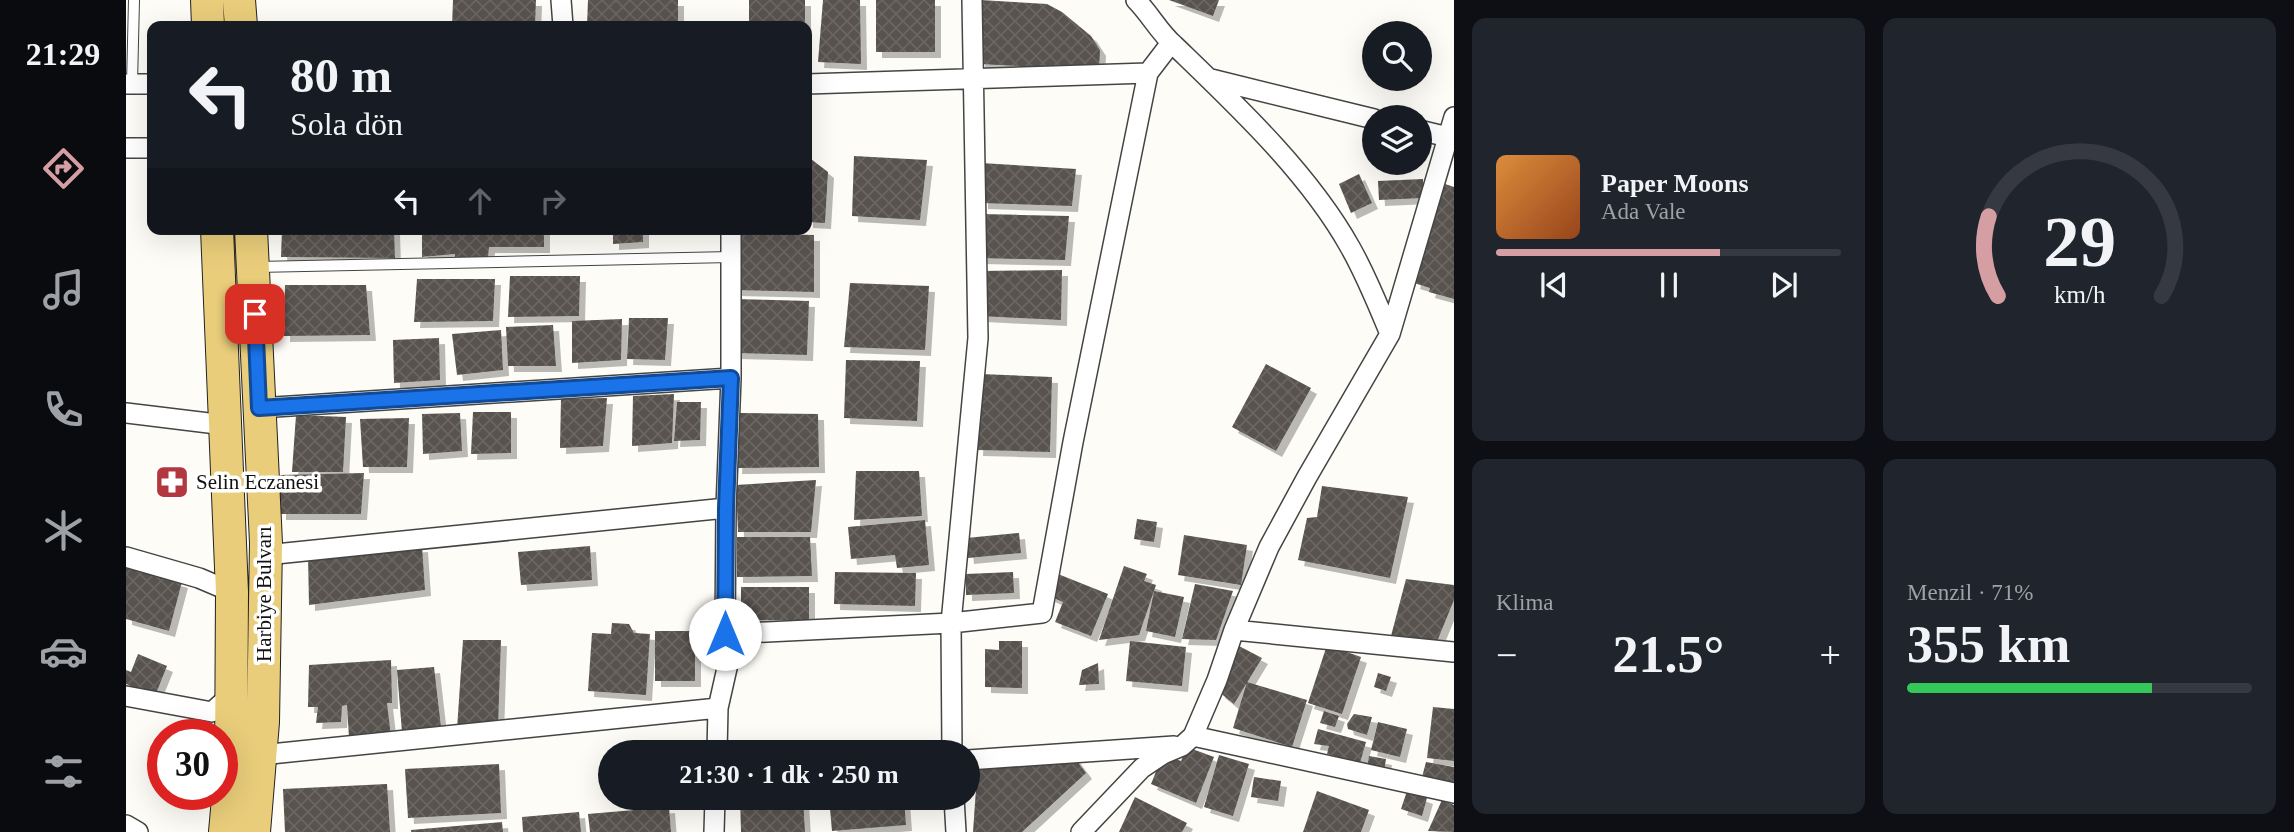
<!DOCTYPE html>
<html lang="tr">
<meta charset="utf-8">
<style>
:root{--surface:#171b24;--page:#20242c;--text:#f1f3f6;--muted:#9ea1a6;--line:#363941;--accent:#d59ea3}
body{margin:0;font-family:"Times New Roman",serif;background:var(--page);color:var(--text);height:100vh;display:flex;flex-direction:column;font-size:26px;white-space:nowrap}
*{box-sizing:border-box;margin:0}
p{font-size:23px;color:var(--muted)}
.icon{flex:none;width:38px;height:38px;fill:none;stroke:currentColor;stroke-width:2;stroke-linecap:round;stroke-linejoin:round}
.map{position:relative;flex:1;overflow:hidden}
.details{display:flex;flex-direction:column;gap:18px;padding:18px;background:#0d0f14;width:840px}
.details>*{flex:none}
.hud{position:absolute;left:21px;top:21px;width:665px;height:214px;border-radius:14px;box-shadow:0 7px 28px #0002;background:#171b24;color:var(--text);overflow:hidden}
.tools{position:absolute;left:1236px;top:21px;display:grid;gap:14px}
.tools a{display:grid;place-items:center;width:70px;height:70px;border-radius:50%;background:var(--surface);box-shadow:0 7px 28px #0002;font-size:35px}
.speed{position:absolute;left:21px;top:719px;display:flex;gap:14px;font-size:35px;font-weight:700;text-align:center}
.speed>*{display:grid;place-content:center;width:91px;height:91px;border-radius:50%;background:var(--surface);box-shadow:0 7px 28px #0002;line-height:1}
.speed .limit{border:10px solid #d22;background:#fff;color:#111}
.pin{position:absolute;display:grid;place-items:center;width:60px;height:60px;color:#fff;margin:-30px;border-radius:14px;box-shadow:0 4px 10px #0006}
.me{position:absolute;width:77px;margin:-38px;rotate:0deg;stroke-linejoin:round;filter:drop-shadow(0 0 5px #0008)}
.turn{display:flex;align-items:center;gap:24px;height:147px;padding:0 28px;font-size:32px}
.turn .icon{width:91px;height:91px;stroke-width:2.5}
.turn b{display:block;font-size:49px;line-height:60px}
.lanes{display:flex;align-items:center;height:66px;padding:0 28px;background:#0003;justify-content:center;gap:35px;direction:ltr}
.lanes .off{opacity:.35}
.big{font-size:52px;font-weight:800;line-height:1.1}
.details .card{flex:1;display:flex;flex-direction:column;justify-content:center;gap:10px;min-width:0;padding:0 24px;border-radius:14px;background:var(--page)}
.details .dial{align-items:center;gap:0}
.dial svg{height:182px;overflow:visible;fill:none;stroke:var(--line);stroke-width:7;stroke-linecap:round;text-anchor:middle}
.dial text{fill:var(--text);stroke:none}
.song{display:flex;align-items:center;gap:21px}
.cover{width:84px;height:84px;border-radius:10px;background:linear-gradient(135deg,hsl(30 70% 55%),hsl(20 70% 35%))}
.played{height:7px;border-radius:4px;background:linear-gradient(90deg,var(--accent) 65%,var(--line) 65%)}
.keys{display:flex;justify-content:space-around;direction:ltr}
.heat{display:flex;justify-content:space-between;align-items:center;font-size:38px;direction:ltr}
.charge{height:10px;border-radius:5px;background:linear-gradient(90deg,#34c759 71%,var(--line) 0)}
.details .tiles{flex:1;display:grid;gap:18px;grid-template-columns:repeat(2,1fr)}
.trip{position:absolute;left:472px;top:740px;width:382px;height:70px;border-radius:35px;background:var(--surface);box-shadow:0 7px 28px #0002;font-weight:800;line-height:70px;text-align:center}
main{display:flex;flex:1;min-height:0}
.dock{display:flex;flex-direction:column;width:126px;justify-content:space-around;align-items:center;background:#090b0e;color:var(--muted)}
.dock .icon{width:49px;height:49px}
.dock .selected{color:var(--accent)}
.dock b{font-size:32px;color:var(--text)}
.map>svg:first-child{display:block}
.building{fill:url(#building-cross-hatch);filter:url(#shadow)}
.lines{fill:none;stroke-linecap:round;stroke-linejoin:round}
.service-casing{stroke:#444;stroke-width:12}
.minor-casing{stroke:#444;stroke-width:22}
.primary-casing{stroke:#222;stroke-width:34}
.service{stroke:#fff;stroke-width:10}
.minor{stroke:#fff;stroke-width:19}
.primary{stroke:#e9cd7a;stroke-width:32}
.route-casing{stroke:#114b97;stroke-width:18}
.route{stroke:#1a73e8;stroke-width:12}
.labels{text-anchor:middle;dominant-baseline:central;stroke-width:7;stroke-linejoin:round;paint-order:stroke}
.poi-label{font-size:21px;fill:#111;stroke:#fff;text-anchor:start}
.street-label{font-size:21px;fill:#111;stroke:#fff}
</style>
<main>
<nav class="dock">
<b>21:29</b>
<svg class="icon selected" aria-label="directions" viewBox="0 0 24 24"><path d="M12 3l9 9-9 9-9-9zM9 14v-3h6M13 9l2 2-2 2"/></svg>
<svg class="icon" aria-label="music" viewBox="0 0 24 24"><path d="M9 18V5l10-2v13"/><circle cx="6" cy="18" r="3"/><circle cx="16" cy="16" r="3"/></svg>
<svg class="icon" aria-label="phone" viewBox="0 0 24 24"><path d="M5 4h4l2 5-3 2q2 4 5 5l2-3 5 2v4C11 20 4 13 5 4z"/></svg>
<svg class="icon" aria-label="climate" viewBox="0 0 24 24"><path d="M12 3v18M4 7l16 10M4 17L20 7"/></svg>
<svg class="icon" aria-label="car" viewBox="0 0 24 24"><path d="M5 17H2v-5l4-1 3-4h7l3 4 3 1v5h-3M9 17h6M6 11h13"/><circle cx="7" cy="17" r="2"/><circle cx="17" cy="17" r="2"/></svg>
<svg class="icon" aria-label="filters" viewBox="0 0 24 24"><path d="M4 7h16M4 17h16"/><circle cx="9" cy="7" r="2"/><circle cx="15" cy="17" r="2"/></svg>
</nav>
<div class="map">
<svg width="1328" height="832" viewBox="0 0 1328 832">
<defs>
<pattern id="building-cross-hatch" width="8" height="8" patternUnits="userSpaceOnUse" patternTransform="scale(1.75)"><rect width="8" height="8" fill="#58524e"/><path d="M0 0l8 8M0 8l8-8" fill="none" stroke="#6b6663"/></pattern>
<filter id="shadow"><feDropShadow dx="6" dy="6" stdDeviation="0" flood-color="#0004"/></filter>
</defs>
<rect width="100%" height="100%" fill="#fefcf6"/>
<path class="building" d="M327,0H410L409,26H326Z
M462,0H552V26H461Z
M623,0H679V26H623Z
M697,0H734L735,64L692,62Z
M750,0H809V52H750Z
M854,0L921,4L936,12L965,36L974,50L973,70L853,64Z
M1043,0H1093L1087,16Z
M681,156L702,172L699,223L681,222Z
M728,156L801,160L794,220L726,216Z
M855,163L950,169L946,206L856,203Z
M1233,174L1246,203L1225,213L1213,184Z
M1297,179V198L1253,200L1252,181Z
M1316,183L1328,187V299L1303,292L1304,288L1288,283Z
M853,214L943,216L939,260L853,258Z
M156,229H268L269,258L155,257Z
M296,229H418V247H363L362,258H329V254L296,257Z
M487,229H517V242L487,244Z
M607,233L688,235V292L607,290Z
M936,270L935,320L854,316V271Z
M384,276H454L453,316L382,317Z
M291,279H369L367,321L288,322Z
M724,283L803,286L799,350L718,347Z
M159,285H240L244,335L158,336Z
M608,299L683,301L681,355L608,353Z
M503,318H542L539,360L501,359Z
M496,319L495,360L446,363V321Z
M427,325L430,366H382L380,327Z
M375,330L377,370L331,375L326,334Z
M313,338L314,380L268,383L267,340Z
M720,360L794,361L791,421L718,418Z
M1140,364L1185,388L1150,451L1106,427Z
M854,374L926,377L924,452L851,450Z
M548,394L546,443L506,446L507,396Z
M481,398L477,446L434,448L435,399Z
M551,402H575L574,440L548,441Z
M347,412H385V453L345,454Z
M334,413L336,451L297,454L296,414Z
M614,413L692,414L693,467L610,468Z
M170,415L220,417L217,472H166Z
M283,418L281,467H237L234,419Z
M730,471H793L796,516L728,520Z
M238,473L235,514H154V475Z
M690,480L685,532H612L610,485Z
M1196,486L1282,497L1264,578L1172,560L1181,518L1191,517Z
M1011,519L1031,522L1028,542L1008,539Z
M799,520L803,565L771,568L769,555L725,559L722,527Z
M893,533L895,553L842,558L840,538Z
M1058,535L1121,545L1115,585L1052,575Z
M611,537H684L686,576L611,577Z
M296,546L299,590L183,605L182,555Z
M464,546L466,580L395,585L392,552Z
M998,566L1021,574L1018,581L1030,585L1013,635L973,640Z
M0,567L56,582L43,631L0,619Z
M709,572L790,573L789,606L708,604Z
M887,572L888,593L840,595V574Z
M932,574L982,594L965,636L929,622L937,602L923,596Z
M1280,579L1328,585V600L1310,644L1265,636Z
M1069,584L1107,591L1090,640L1056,639Z
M615,587H683V620H615Z
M1028,591L1058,597L1049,637L1020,631Z
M486,623L503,624L508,633L524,634L520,695L462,691L466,633L485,634Z
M529,631H569V681H529Z
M337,640H375L372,727L331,729Z
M873,641H896V688L859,687V649L873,650Z
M1004,641L1060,647L1056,686L1000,681Z
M1201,645L1235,657L1216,714L1182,703Z
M1113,646L1136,658L1108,704L1093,692Z
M12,654L41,666L29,696L0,684V670L5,672Z
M265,660L266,703H261L265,736L223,738L221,705L216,706L215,722L190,723L192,707H182L183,665Z
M972,663L973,684L953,685L956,670Z
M308,667L315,727L276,732L271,670Z
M1252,673L1265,677L1260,691L1248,687Z
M1121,682L1181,700L1166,747L1107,728Z
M1307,707L1328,709V761L1301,758Z
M1198,711L1213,716L1209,727L1194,723Z
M1228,714L1246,717L1241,735L1222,729L1221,724Z
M1252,722L1281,729L1274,757L1245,750Z
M1192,729L1240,742L1234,763L1201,754L1203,746L1188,744Z
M1061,747L1088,757L1070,803L1025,784L1037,754L1055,761Z
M945,753L960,773L896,832H847L852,760Z
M1093,755L1123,764L1107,816L1078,807Z
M1243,756L1260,759L1258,771L1241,768Z
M1300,762L1328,767V786L1295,781Z
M373,764L375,813L282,818L279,769Z
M1128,777L1155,781L1152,801L1125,797Z
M261,784L264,832H159L157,789Z
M1191,791L1243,810L1235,832H1177Z
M1281,791L1301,798L1296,816L1275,809Z
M1009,797L1061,823L1056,832H993Z
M614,798H677L679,832H615Z
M703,798H778L780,825L706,831Z
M1316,800L1328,805V832L1302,831Z
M543,807L545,832H464L462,814Z
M453,812L455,832H397L396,817Z
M376,822L377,832H285V830Z"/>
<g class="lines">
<g class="service-casing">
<path id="service" d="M6,84L8,0
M130,267L605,257"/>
</g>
<g class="minor-casing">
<path id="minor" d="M435,0L437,26
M1010,0C1024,14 1033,32 1048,45C1109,104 1182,172 1224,247C1240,275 1252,305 1264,334
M1085,79L1248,119
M0,84H26
M681,84L1022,73
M1293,130L1322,137
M0,148H26
M133,408L605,378
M0,413L99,425
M140,555L600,508
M0,557L73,578L106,592
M1108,630L1328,652
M599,634L825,623L916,613L947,442L1022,73L1045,43
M0,696L86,712L105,695
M1067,736L1328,793
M591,752L592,708L606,646L599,634L600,508L605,378V229
M826,752L825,623L852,338L846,0
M135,755L592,708
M842,760L1048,746
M828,798L830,832
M0,825L12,832
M588,832L589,798
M955,832L1016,768L1037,754L1056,746L1067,736L1091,680L1108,630L1143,547L1181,477L1264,334L1328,117"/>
</g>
<g class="primary-casing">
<path id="primary" d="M81,0L82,26
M113,0L115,26
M91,229L106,592L105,765L99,832
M125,229L140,543L137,722L128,832"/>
</g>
<use href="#service" class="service"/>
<use href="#minor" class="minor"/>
<use href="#primary" class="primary"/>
</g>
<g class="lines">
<g class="route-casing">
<path id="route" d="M129,314L133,408L605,378L600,508L599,634"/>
</g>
<use href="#route" class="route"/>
</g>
<defs>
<g id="pharmacy-square" transform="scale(1.75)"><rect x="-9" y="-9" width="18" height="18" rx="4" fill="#b2373e" stroke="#fff"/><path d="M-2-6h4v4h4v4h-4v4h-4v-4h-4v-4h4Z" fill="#fff"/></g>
</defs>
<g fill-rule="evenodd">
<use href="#pharmacy-square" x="46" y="482"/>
</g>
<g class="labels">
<g class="poi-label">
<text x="70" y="482">Selin Eczanesi</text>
</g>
<g class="street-label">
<text transform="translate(138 594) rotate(-90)">Harbiye Bulvarı</text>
</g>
</g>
</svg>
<div class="tools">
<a><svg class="icon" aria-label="search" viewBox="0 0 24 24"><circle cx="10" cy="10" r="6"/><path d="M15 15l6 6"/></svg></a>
<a><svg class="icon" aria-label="layers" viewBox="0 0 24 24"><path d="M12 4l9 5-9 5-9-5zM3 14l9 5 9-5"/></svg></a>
</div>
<div class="speed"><div class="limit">30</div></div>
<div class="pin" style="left:129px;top:314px;background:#d93025"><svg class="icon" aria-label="arrive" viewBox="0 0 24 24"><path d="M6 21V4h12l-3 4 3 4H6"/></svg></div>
<svg class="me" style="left:599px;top:634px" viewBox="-20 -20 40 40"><circle r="19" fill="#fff"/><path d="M0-13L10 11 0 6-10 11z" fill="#1a73e8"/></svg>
<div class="trip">21:30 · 1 dk · 250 m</div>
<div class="hud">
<div class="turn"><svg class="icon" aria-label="left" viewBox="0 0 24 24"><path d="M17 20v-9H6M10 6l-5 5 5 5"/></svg><div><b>80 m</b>Sola dön</div></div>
<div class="lanes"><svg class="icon" aria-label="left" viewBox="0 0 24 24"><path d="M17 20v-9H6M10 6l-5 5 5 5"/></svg><svg class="icon off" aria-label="ahead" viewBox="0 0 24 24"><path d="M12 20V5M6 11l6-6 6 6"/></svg><svg class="icon off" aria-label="right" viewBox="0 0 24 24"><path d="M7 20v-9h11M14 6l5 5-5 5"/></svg></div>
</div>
</div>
<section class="details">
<div class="tiles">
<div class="card">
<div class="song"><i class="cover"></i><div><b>Paper Moons</b><p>Ada Vale</p></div></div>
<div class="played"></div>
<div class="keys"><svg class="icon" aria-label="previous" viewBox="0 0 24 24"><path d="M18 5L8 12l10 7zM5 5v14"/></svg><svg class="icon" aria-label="pause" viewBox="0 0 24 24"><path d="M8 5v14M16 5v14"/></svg><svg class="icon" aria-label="next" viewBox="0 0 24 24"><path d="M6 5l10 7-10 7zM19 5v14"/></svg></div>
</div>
<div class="card dial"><svg viewBox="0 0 100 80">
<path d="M14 69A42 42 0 1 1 86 69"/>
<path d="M14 69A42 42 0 0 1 10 34" stroke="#d59ea3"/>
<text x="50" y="56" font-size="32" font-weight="700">29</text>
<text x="50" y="72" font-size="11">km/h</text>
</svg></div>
<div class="card"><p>Klima</p>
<div class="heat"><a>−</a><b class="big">21.5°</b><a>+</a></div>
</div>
<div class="card"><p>Menzil · 71%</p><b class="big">355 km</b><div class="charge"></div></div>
</div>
</section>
</main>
